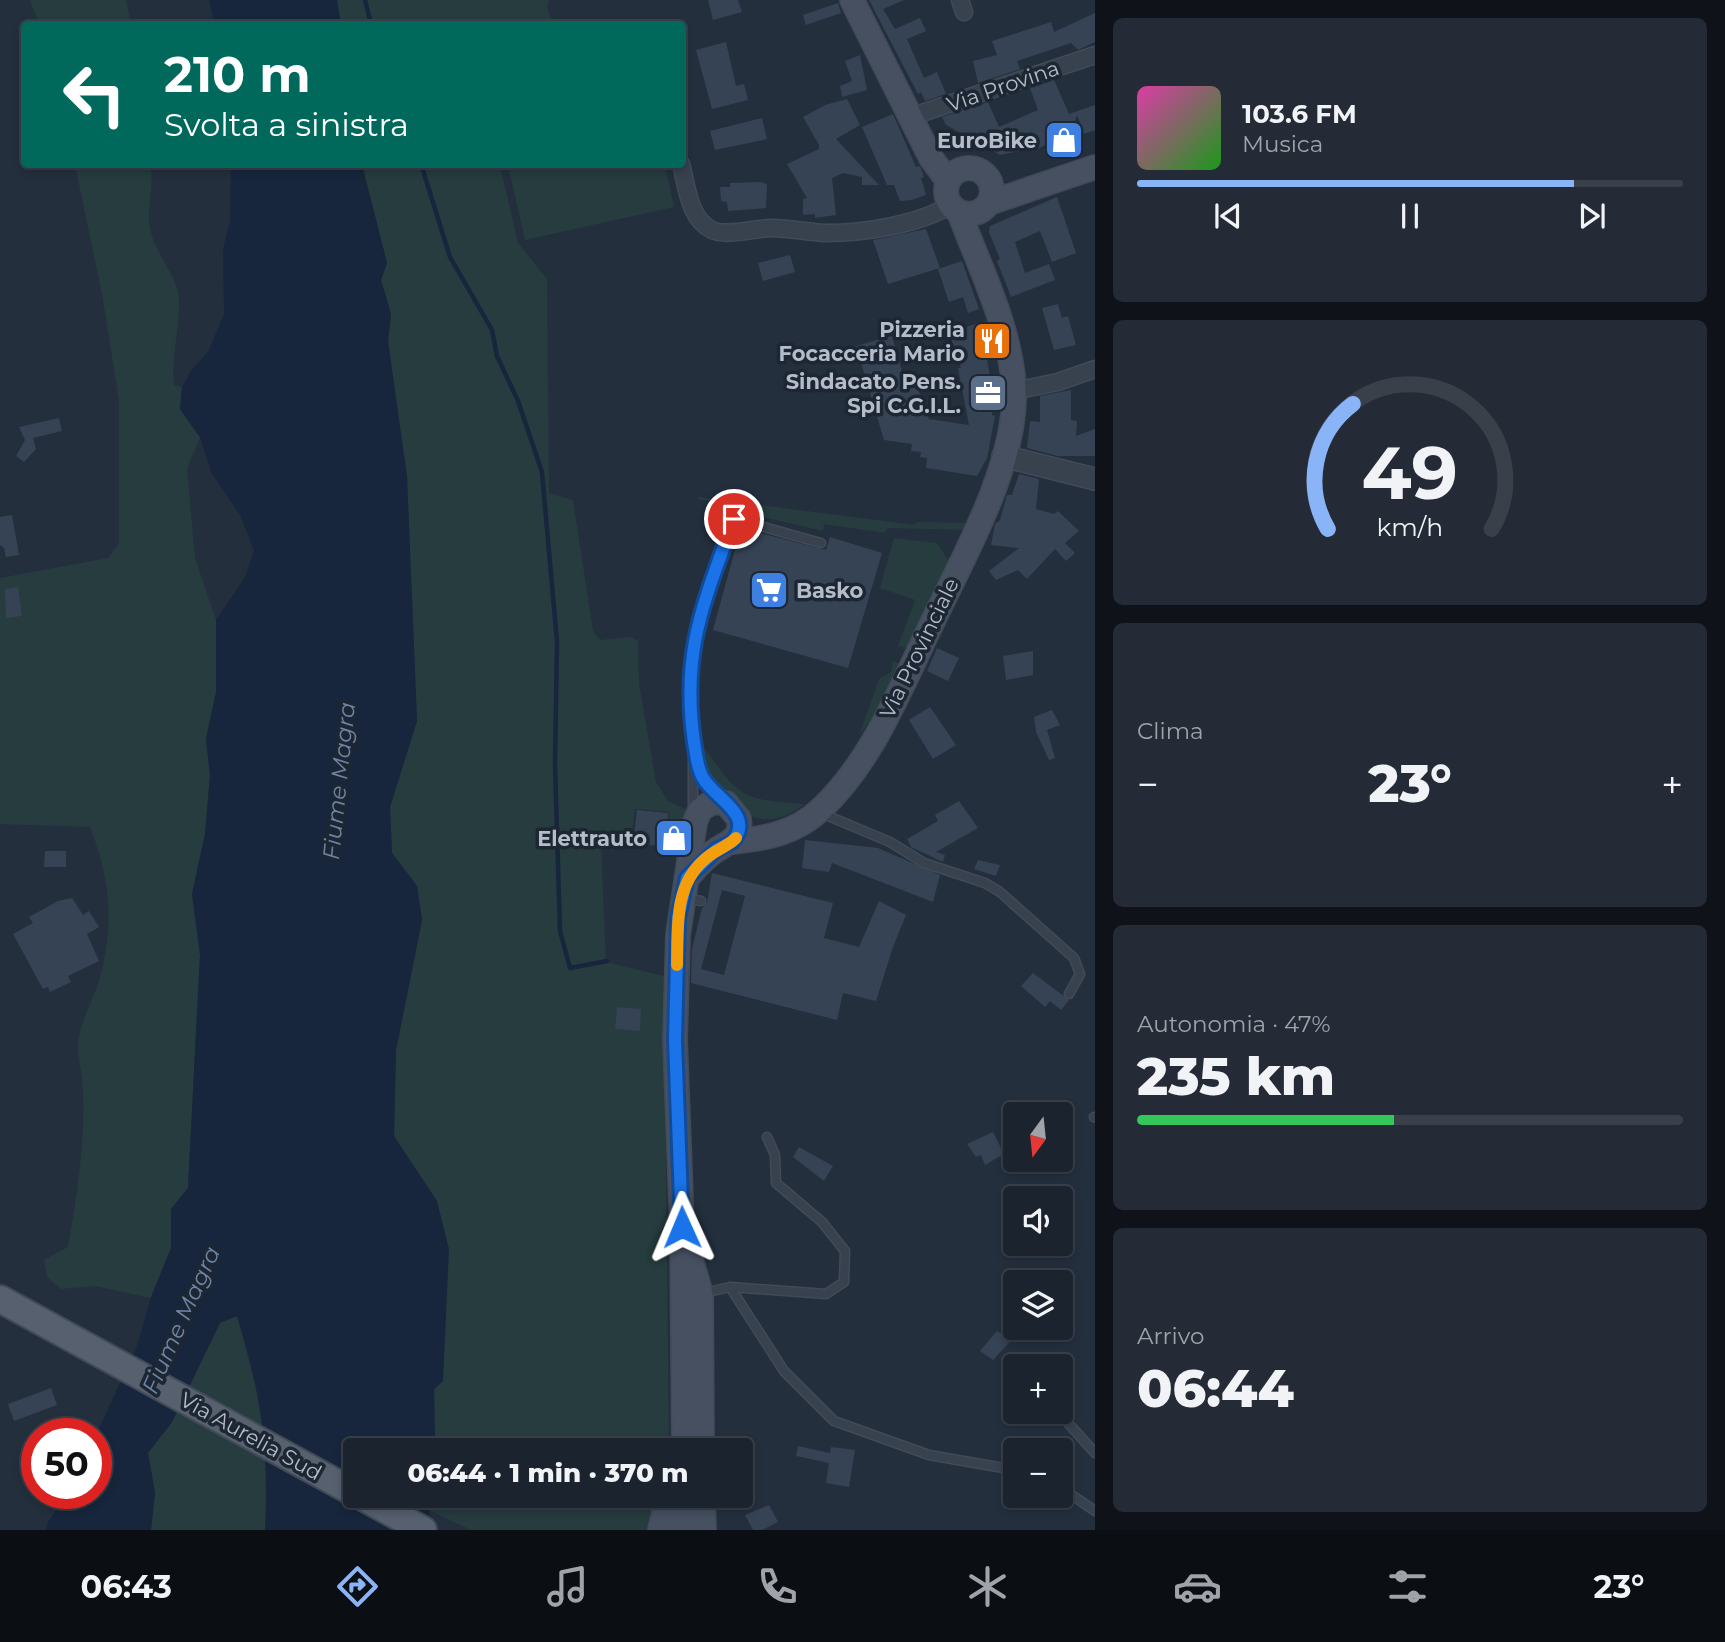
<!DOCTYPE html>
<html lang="it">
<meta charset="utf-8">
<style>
:root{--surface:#1b232e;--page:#242b36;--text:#f1f3f6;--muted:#a0a4aa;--line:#39404a;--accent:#8ab4f8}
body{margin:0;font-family:Montserrat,sans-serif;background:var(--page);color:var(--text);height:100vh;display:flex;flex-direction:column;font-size:26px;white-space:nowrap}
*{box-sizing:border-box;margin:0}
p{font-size:23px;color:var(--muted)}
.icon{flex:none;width:38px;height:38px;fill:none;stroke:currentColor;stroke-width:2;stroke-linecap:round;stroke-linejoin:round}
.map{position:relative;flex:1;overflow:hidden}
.side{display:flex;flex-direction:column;gap:18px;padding:18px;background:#0f1319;width:630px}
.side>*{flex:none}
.top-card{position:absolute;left:21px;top:21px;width:665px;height:147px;border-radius:7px;box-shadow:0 4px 10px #0003,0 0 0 2px var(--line);background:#00695c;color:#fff;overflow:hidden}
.needle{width:46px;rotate:195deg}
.fabs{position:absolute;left:1003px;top:1102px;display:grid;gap:14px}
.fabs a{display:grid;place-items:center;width:70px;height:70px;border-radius:7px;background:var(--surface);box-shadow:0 4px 10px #0003,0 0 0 2px var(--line);font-size:35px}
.speed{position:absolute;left:21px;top:1418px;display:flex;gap:14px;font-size:35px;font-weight:700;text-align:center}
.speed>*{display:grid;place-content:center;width:91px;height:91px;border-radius:50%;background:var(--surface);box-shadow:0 4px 10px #0003,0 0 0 2px var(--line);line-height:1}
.speed .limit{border:10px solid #d22;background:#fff;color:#111}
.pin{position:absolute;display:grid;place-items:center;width:60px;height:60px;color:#fff;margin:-30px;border:4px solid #fff;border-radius:50%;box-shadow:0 2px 7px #0007}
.me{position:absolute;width:77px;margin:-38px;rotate:359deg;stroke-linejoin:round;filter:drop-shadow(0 0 5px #0008)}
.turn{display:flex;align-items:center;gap:24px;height:147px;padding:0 28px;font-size:32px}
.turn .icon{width:91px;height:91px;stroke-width:2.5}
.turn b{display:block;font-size:49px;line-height:60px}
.big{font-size:52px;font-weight:800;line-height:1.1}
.side .card{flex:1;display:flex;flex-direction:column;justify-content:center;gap:10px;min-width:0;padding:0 24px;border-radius:10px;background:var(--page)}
.side .dial{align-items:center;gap:0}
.dial svg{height:182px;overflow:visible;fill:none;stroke:var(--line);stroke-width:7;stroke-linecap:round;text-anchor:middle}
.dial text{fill:var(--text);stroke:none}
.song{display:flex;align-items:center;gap:21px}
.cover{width:84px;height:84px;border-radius:10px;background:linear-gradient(135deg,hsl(320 70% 55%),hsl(120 70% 35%))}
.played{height:7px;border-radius:4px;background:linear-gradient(90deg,var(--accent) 80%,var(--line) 80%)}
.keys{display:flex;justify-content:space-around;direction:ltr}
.heat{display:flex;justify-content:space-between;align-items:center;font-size:38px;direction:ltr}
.charge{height:10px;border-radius:5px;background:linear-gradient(90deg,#34c759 47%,var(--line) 0)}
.trip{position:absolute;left:343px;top:1438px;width:410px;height:70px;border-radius:7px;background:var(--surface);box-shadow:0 4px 10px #0003,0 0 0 2px var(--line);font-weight:800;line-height:70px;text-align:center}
.dock{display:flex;height:112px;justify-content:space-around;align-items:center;background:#0b0e12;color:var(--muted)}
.dock .icon{width:49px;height:49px}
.dock .selected{color:var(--accent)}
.dock b{font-size:32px;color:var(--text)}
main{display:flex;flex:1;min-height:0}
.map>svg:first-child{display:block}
.green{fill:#263c3f}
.water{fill:#17263c}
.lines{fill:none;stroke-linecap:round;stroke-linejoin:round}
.stream{stroke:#17263c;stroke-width:4.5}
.building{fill:#364354;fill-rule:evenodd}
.service-casing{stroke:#414a57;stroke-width:11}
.minor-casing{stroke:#414a57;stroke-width:19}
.tertiary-casing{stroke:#414a57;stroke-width:24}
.secondary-casing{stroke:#414a57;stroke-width:26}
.primary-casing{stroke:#414a57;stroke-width:30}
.service{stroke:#38414e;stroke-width:8}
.minor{stroke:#38414e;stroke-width:16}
.tertiary{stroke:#38414e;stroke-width:21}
.secondary{stroke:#465061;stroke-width:23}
.primary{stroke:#56606e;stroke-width:26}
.route-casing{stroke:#114b97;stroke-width:18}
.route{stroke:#1a73e8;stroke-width:12}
.slow{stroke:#f59e0b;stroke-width:12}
.labels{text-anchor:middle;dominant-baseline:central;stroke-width:7;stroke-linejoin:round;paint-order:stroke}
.street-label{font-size:21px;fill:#b4bcc9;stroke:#1d2633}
.poi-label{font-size:21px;font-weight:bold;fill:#b4bcc9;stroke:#1d2633;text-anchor:end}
.water-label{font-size:23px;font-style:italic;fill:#6d86a8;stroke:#1d2633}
</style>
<main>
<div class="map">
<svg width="1095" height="1530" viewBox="0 0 1095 1530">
<rect width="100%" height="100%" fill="#242f3e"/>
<path class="green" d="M30,0H126L131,24H39Z
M337,0H549L547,7L553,24H341Z
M75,165H150C155,186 146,207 150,229C155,253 177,275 179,299C180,329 171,354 174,385L182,387L180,409L200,438L187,468L195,558L216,620V692L206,739L210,775L205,834L192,894L200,955L188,1188L171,1209V1248L151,1298L95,1286L61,1289L47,1277L44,1260L68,1247C77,1196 85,1144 83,1093C83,1077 78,1060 78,1045C79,1025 92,1002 98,984C115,928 111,881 90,827L0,824V578L108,558L119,543V400L102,294Z
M362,165H500L518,243L547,279L549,493L573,500L593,631L600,640L631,637L638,641L639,684L656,782L668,801L690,811V824L668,822L669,812L635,809L631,844H601L606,962L664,976L669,1451H428L435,1440L434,1388L394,1136L396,1050L422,920L417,886L392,853L390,807L417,720L407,477L388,341L391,314L381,280L387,263Z
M508,165H665L674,207L525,240Z
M698,497L915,525L916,522L974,523L971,530L887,528L885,533L824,524L823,531L745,513L746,507L697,499Z
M894,538L937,543L950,563L910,649L898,646L915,600L880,588Z
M893,661L902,665L888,694L859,736L879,679L891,672Z
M703,746C741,800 742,799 805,804C789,816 769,825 749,815C743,812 740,804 735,799C711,778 705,782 703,746Z
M237,1316L264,1419L267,1491L265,1530H151L155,1493L148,1453L172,1422L220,1322Z
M429,1496H667L659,1530H471L429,1510Z"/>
<path class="water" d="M209,0H337L341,24H214Z
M231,165H362L387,263L381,280L391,314L388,341L407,477L417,721L390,807L392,853L417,886L422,920L396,1050L394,1136L437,1201L449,1249L443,1381L434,1389L435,1440L428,1451H355V1496H429L430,1530H265C269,1454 261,1389 237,1316L220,1323L172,1422L148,1453L155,1493L151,1530H46L48,1522L67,1493H96V1435L137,1346L151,1297L171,1248V1209L188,1188L200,955L192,894L205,834L210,775L206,739L216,692V620L245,577L254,551L240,515L211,472L200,437L180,409L182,387L192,369L208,352L224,314L223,249L230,221Z"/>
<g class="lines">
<path class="stream" d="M365,0L371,24
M421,164L450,257L492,330L497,356L518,401L542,472L557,642L555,765L560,931L570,968L607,961"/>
</g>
<path class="building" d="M708,0H738L742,12L713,20Z
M869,0H904L883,9L895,29L920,18L926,31L907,39L924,78L937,72L946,94L925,101L921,92L918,94Z
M838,3L841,13L806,25L803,15Z
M1095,13V42L1078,50L1071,43L1017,61L1020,69L978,83L973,61L997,55L992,41L1051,22L1054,32Z
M726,42L736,86L744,84L748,100L712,109L696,50Z
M860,55L867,90L842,97L840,86L852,81L845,61Z
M1054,80L1069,114L1095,105V130L1084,134L1077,115L1068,139L1062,136L1032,152L1029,149L1000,155L946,125L942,117L988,102L999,127L1038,110L1030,88Z
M847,99L860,125L836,139L879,185H862V177L843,173L832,178L836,215L815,218V214L803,215V199L807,198L787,164L819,149V145L803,117L825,105Z
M893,114L916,167L920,166L924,177L921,178L926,195L912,200L900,201L894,185H887L862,127Z
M762,118L767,139L715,150L710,131Z
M761,182L767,184L766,208L728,211L727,202L721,201L720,187H730V183Z
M1057,197L1076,253L1052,262L1040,231L1015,242L1025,273L1049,264L1055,280L1011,297L997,261L1000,259L989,232L990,226Z
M926,229L940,268L888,284L873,240Z
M790,255L795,272L763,281L758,263Z
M962,261L979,309L968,313L963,297L949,302L938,269Z
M1058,304L1062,318L1068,316L1076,345L1054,350L1042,308Z
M986,321L993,345L985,348L992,388V415L995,416L987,458L977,476L926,468L927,458L920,457L921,452L911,451L912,444L884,440L856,346L892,336L907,389L917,386L929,419L969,425L958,368H961L951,339L966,335L965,328L969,326Z
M1071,390V420L1077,421L1076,436L1095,429V456H1058L1027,448L1030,421L1040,422V396Z
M59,418L62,431L33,438L36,449L24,462L16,456L25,440L19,427Z
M1019,474L1039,479L1036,509L1054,514L1058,511L1079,531L1065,543L1075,553L1066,561L1055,549L1027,579L1018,570L996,580L989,571L1019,548L991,545L995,524L1000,520L1007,495H1012Z
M12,515L19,555L6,557L4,548L0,545V517Z
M741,528L826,550L830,537L882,553L848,668L713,630Z
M18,587L22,616L6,618L5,589Z
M937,648L959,658L948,681L927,671Z
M1033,651V675L1006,680L1003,656Z
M930,707L956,745L933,759L909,720Z
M1052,710L1060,725L1047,730L1055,758L1049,760L1036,732L1034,717Z
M959,801L978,828L936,852L945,855L943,862L911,847L907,839L938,821L935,815Z
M637,810L668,813L667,826L680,829L677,848L633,843Z
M805,840L878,848L940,875L933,902L832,863L829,872L802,868Z
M45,851H66V867H44Z
M978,860L1000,865L996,876L974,869Z
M712,873L833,903L824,938L859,947L879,901L906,915L893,947L876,1001L843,993L837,1020L691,983L692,949L702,908L707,903ZM722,890L745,896L724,975L701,969Z
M72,898L83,915L89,911L99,927L87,934L99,961L68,976L71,982L50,992L48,987L43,989L13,934L33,923L29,917L58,901Z
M1033,973L1069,1000L1061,1010L1050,1001L1045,1007L1021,986Z
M617,1007L641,1009L640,1031L615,1029Z
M993,1132L1004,1154L985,1165L981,1155L976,1157L967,1144Z
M799,1147L833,1166L824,1181L793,1157Z
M1010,1324L1018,1333L993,1360L980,1351L997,1331L1000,1333Z
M51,1388L57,1405L14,1421L8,1404Z
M798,1446L830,1453L831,1447L855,1450L849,1487L826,1483L829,1463L796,1456Z
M769,1505L778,1522L762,1530H753L745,1515Z"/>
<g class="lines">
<g class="service-casing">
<path id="service" d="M693,752V812
M719,796L702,777L699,768L689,694L693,638L735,519L821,543
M821,813L890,842L924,863L985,883L1000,892L1074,958L1080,974L1069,994
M685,898L701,901
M1094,1117H1095
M730,1287L784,1371L834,1421L929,1455L1015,1470
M704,1293L730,1287L826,1294L844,1282L845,1251L822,1222L776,1183L775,1155L767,1137
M1021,1366L1022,1367
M1058,1412L1095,1453
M1060,1487L1095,1511"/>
</g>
<g class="minor-casing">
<path id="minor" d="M960,0L964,12
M910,117L1095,55
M681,164C687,187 689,219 712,230C727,237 755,228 771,228C789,228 807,232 825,233C864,233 917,225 951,205
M1014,391L1058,382L1095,369"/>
</g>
<g class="tertiary-casing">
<path id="tertiary" d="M1003,456L1095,479"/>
</g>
<g class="secondary-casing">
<path id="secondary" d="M852,0L931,158L948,181
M946 191a23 23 0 1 1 46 0a23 23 0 1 1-46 0Z
M989,203L1095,167
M732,842C766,838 794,834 820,810C874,760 902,684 934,619C965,554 1017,463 1014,389C1011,329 980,268 959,212
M689,1253L701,1294L702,1451
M684,1451L682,1227L675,1040L678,935L695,822L700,810L712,802L726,803L739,819C742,839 729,841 715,851C704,858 696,868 687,878
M684,1496V1530
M703,1496L704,1530
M660,1530L668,1496"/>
</g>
<g class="primary-casing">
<path id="primary" d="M0,1299L355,1493
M361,1496L423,1530"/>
</g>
<use href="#service" class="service"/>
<use href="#minor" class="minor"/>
<use href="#tertiary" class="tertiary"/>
<use href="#secondary" class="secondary"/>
<use href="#primary" class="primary"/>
</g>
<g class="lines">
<g class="route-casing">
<path id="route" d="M682,1227L675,1040L678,918L687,878L716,850L732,842C756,815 715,799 703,778C697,768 696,754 694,742C681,651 704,602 734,519"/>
</g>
<use href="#route" class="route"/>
<path class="slow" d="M677,965C678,928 674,886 704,860C713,851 727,847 736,838"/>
</g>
<defs>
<g id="shop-square" transform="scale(2.0125)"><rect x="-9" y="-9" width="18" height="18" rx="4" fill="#3f7fe0" stroke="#1d2633"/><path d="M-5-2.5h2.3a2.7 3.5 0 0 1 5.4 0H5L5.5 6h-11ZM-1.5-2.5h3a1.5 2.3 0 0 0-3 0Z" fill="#fff"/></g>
<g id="restaurant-square" transform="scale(2.0125)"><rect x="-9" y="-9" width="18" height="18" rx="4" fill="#e8710a" stroke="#1d2633"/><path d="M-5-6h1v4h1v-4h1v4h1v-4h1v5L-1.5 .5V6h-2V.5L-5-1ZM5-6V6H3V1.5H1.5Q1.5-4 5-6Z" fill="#fff"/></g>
<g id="office-square" transform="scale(2.0125)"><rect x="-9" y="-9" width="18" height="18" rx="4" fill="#5c6f8a" stroke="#1d2633"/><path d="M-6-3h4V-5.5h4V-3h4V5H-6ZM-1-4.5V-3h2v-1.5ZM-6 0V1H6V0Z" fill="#fff"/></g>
<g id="supermarket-square" transform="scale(2.0125)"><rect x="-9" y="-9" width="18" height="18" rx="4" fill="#3f7fe0" stroke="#1d2633"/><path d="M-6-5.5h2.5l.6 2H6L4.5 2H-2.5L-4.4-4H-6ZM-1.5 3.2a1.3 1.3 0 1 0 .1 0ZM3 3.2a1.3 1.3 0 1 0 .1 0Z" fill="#fff"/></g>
</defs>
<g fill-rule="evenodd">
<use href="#shop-square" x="1064" y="140"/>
<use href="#restaurant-square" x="992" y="341"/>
<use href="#office-square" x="988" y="393"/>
<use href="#supermarket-square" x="769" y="590"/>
<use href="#shop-square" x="674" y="838"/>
</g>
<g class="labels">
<g class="street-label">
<text transform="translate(1003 86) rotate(-19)">Via Provina</text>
<text transform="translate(919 648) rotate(-64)">Via Provinciale</text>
<text transform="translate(251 1436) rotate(29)">Via Aurelia Sud</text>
</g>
<g class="poi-label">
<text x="1037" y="140">EuroBike</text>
<text x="965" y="329">Pizzeria<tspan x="965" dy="24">Focacceria Mario</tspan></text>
<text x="961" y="381">Sindacato Pens.<tspan x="961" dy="24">Spi C.G.I.L.</tspan></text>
<text x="796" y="590" text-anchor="start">Basko</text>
<text x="647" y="838">Elettrauto</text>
</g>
<g class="water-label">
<text transform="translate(339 781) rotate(-84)">Fiume Magra</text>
<text transform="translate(181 1320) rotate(-66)">Fiume Magra</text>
</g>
</g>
</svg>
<div class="fabs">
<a><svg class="needle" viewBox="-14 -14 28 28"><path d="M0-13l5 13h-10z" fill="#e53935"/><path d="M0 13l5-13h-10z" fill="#a0a4aa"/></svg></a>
<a><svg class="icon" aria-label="sound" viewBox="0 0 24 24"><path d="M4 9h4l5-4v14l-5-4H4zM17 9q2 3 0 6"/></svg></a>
<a><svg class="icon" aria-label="layers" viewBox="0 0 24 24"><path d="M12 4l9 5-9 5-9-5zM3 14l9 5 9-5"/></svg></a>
<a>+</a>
<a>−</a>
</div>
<div class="speed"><div class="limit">50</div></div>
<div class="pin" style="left:734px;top:519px;background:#d93025"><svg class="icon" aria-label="arrive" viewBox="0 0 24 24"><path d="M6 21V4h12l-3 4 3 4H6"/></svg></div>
<svg class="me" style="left:682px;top:1227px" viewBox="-20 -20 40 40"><path d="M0-17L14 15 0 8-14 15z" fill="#1a73e8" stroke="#fff" stroke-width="4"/></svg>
<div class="trip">06:44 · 1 min · 370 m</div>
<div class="top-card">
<div class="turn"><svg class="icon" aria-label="left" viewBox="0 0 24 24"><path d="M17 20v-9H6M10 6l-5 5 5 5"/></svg><div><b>210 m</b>Svolta a sinistra</div></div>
</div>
</div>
<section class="side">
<div class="card">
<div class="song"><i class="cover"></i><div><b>103.6 FM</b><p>Musica</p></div></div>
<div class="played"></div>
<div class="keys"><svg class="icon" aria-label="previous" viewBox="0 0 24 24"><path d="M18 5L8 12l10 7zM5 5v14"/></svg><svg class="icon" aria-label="pause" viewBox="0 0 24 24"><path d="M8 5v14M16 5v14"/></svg><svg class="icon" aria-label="next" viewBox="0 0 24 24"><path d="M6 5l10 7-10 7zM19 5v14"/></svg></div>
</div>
<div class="card dial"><svg viewBox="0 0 100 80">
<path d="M14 69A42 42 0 1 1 86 69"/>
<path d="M14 69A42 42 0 0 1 25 14" stroke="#8ab4f8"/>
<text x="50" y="56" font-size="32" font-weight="700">49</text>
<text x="50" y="72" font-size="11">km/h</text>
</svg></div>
<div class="card"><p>Clima</p>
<div class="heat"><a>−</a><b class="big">23°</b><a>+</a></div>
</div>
<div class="card"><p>Autonomia · 47%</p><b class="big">235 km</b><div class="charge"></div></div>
<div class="card"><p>Arrivo</p><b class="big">06:44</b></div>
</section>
</main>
<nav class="dock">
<b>06:43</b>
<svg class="icon selected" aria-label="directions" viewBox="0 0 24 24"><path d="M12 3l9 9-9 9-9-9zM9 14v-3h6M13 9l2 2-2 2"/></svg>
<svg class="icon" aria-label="music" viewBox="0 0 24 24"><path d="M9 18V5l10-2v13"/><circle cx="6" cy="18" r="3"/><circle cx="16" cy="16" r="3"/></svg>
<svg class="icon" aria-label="phone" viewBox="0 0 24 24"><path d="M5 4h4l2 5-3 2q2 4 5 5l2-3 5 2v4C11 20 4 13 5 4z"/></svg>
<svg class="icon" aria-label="climate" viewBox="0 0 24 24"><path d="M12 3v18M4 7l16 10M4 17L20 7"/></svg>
<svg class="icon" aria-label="car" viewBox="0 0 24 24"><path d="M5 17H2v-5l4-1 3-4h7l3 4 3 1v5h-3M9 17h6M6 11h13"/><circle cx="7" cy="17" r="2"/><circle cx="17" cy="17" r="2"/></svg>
<svg class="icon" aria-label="filters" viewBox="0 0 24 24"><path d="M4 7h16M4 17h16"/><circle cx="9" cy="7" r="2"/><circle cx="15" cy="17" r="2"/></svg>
<b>23°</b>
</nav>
